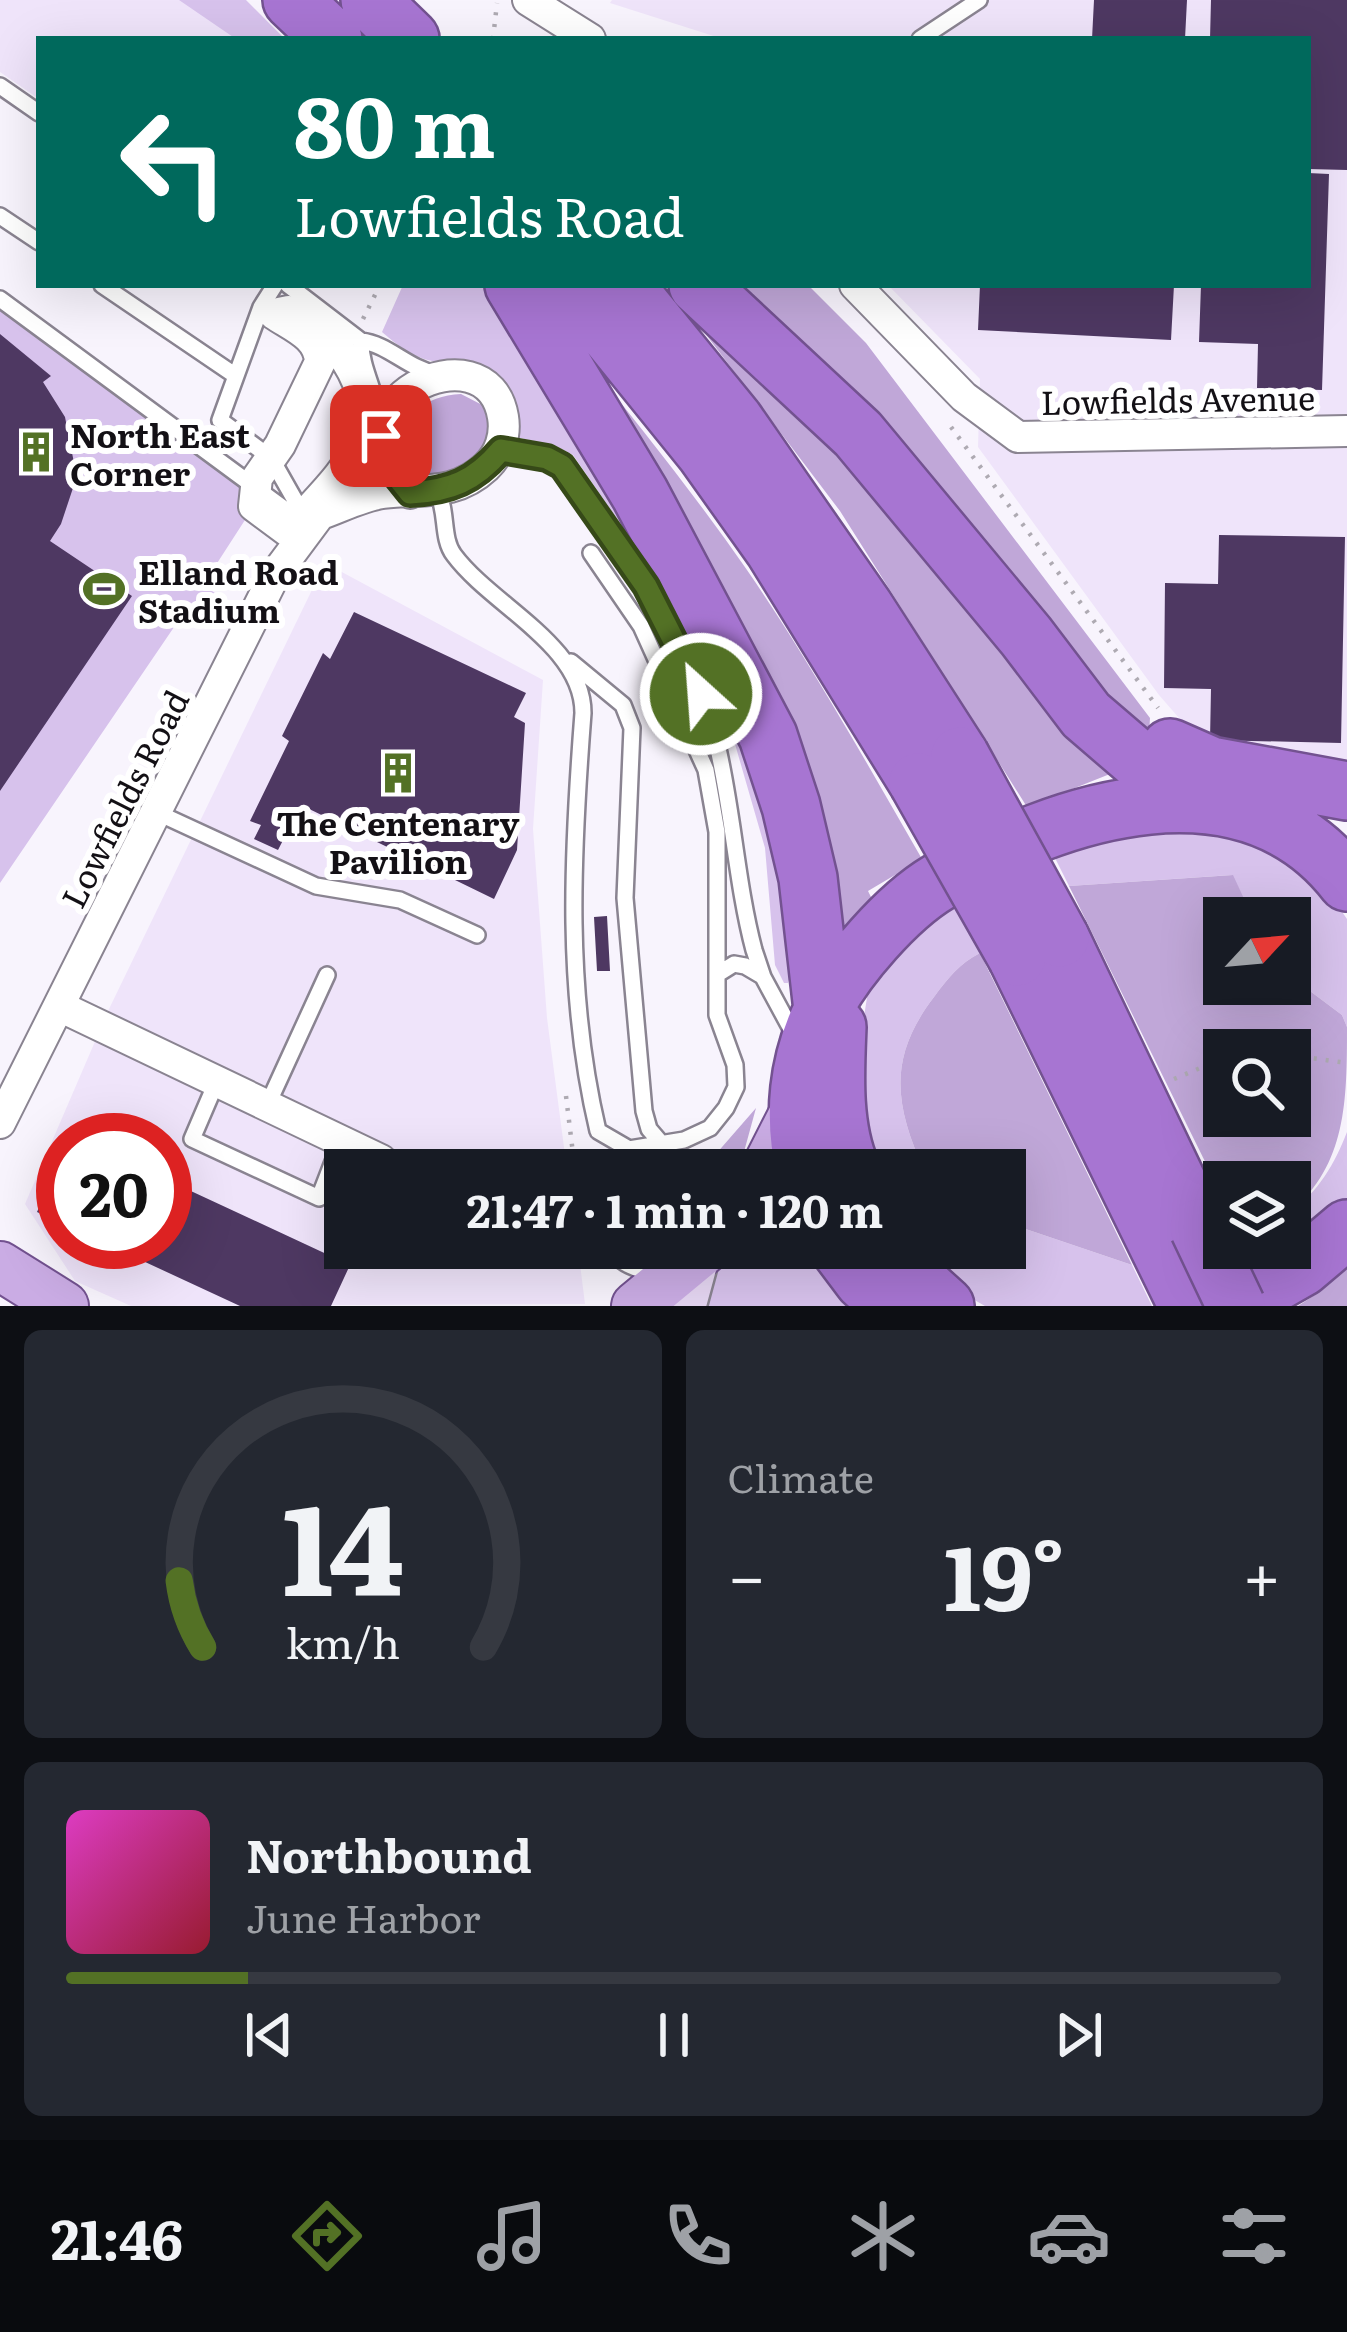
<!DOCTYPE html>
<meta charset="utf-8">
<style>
:root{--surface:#171b24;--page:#242831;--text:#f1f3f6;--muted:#9ea1a6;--line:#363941;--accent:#537125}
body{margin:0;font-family:Literata,serif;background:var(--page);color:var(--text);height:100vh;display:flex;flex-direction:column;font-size:45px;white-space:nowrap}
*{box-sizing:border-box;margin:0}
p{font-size:39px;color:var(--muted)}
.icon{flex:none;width:66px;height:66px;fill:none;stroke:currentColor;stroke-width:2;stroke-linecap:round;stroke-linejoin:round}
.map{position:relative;height:1306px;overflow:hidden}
.side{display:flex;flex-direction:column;gap:24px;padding:24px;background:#0d0f14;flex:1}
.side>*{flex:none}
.top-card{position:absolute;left:36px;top:36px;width:1275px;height:252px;border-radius:0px;box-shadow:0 12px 48px #0002;background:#00695c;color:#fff;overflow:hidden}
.needle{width:78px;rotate:64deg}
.controls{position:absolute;left:1203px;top:897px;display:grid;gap:24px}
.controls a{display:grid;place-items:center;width:108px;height:108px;border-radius:0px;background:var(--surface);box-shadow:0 12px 48px #0002;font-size:60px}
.speed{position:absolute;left:36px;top:1113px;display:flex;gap:24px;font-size:60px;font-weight:700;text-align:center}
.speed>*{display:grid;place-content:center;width:156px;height:156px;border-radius:50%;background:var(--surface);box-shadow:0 12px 48px #0002;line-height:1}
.speed .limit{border:18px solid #d22;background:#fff;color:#111}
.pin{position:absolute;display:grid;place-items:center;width:102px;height:102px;color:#fff;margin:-51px;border-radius:24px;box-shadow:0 6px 18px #0006}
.me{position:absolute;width:132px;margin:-66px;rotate:334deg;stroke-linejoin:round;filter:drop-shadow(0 0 9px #0008)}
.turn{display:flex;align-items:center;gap:42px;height:252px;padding:0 60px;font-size:54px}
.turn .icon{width:156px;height:156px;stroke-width:2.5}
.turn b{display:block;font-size:84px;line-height:102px}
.big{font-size:90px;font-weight:700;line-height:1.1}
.side .widget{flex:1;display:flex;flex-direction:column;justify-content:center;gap:18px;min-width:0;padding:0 42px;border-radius:18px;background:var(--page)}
.side .dial{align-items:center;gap:0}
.dial svg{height:312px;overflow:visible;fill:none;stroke:var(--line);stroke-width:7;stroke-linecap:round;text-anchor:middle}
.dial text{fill:var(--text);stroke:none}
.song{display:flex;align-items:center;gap:36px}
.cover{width:144px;height:144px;border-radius:18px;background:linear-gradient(135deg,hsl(310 70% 55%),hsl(350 70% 35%))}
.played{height:12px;border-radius:6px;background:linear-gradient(90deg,var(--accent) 15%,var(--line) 15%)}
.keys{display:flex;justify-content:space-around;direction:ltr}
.heat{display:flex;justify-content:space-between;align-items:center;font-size:66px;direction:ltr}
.side .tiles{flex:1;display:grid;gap:24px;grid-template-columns:1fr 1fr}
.widget:last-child{grid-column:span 2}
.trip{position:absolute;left:324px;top:1149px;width:702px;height:120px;border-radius:0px;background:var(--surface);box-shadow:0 12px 48px #0002;font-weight:700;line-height:120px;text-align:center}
.tab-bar{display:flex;height:192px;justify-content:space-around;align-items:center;background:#090b0e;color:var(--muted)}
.tab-bar .icon{width:84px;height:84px}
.tab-bar .selected{color:var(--accent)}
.tab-bar b{font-size:54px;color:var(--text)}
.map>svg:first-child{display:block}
.built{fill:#efe4fa;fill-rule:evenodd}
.green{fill:#d7c2ec}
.forest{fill:#c0a7d8;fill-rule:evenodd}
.building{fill:#4e3862}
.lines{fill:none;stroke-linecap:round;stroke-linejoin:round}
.lane-casing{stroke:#8a8491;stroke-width:20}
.street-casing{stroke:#8a8491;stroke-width:34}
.secondary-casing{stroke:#8a8491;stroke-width:50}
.primary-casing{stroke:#735290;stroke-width:52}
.highway-casing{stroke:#735290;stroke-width:62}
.path{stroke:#aeaab2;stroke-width:4.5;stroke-dasharray:3 9;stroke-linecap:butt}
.lane{stroke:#fff;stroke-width:15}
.street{stroke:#fff;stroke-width:30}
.secondary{stroke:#e5d6f2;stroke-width:45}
.primary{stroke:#caace4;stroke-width:48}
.highway{stroke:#a775d2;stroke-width:57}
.highway-bridge-casing{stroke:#735290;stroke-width:62;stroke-linecap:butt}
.highway-bridge{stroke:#a775d2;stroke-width:57}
.route-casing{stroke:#364918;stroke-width:30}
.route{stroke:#537125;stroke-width:21}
.labels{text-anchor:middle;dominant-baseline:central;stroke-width:12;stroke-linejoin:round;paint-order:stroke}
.street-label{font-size:33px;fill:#131015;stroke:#fff}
.poi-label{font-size:33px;font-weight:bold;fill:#131015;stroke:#fff;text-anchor:start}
</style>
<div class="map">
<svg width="1347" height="1306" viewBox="0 0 1347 1306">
<rect width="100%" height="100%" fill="#f8f4fd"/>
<path class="built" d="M0,0H241L280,39H39V99L0,72Z
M612,0H1347V772L1239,787L1159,695L978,447L980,379L888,285H1308V39H723L610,3Z
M325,563L543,680L533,829L547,1018L567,1170H345V1248H578L585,1304L131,1306L75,1281L25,1204L109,1009ZM63,1140H165V1242H63Z"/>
<path class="green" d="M179,0H246L285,39H236Z
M403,285H498C572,398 642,512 701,633C746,724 788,817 792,920C793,941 795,963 788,983H784L775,965L765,848L722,699L657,577L573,455L556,446L516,437C516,404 508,370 470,363C458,360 444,364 432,361C412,357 397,345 382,332Z
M0,299L257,478L254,506L203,585L215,593L200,615L187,608L0,883Z
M1193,826L1273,851L1329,893L1347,919V1027L1342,1015L1290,976V918H1253L1232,875L1069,886L1052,852L1110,832Z
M952,898L980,953C959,964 948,978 934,997C888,1057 894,1104 924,1170H874L858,1103L859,1049L868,991L883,955Z
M1347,1132V1199L1328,1228L1261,1275L1247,1248H1290V1212C1318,1193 1335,1163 1347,1132Z
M1005,1222L1132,1265L1152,1306H985L964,1294L925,1248H1005Z
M735,1248H818L860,1306H693L707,1279Z"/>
<path class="forest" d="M721,285H808L866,343L1150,718L1149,734L1138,729Z
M676,295C837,438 974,610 1115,772L1027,807L840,511Z
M581,353C638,424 695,495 747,570C811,663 866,762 922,859L868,891L874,903L826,960L823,906Z
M461,394L488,408C499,466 431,504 398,453C402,416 424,396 461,394Z
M1233,875L1253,918H1224V984H1290V976L1342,1015L1347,1027C1347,1100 1347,1165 1290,1212V1182H1224V1200L1069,886ZM1290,1050V1116H1224V1050Z
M980,953L1132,1265L1005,1222V1170H924C894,1104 888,1057 934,997C948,978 959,964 980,953Z
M756,1108L739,1170H701H702Z
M1347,1265V1306H1298L1321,1291Z"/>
<path class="building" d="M1094,0H1187L1185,39H1092Z
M1211,0H1347V170L1308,169V39H1210Z
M1308,173L1329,174L1322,390L1257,388L1258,344L1199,342L1201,285H1308Z
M980,285H1174L1171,340L978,330Z
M0,334L51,376L43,382L65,417L74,463L73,488L61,524L50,541L132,596L0,791Z
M1219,535L1345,537L1341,743L1210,740L1211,689L1164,688L1165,583L1218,584Z
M354,612L526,693L514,717L525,723L517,850L494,899L301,805L278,850L254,839L261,825L250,821L289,741L282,736L323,653L330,659Z
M607,916L610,971H597L594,917Z
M63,1154V1224L37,1212Z
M165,1179L350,1265L331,1306H240L102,1242H165Z"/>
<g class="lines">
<g class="lane-casing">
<path id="lane" d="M920,39L979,0
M0,86L39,113
M0,216L39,242
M102,285L236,376
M275,285L261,307L220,420L271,458L305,518
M288,285L361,341C388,344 407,368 436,374
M0,299L302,522
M361,341C360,367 376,391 379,418
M501,450L547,458L562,466C622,543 692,644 716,740C733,809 736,882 754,950L763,977L797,1040
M437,492C448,511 441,538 454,555C492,606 583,645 583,713C572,855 565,992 598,1131L629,1149
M591,553L641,626L706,770L717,832V1015L735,1065L736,1087L726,1108L710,1128L684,1140L629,1149L610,1170
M571,662L623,705L632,728L625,898L644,1111L649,1129L661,1143
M158,813L316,886L400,900L477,935
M718,974L734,964L745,966L762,976
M216,1083L192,1139L319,1198L341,1141
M267,1106L327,975
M608,1248C620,1262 638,1274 657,1269"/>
</g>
<g class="street-casing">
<path id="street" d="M528,0L590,39
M855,285L964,397L1018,437L1347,431
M289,311C315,318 333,338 346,360C395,437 335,478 289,532L254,506L257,478L280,445L320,362C319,336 293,327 274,314Z
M321,514C341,507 362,496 383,493C422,488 454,497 486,467C500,454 506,435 503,417C488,324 316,403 410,493
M59,1006L381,1160
M0,1123L274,576L364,455L382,444"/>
</g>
<g class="secondary-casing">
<path id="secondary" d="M683,1306L696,1258"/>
</g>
<g class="primary-casing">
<path id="primary" d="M765,1170L796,1109
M0,1266L64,1306
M636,1306L706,1248"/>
</g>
<g class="highway-casing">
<path id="highway" d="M292,0L333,39
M370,0L410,39
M514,285L640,494L768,736L791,806L808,878L823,1010
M570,285L705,452L774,549L918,782
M624,285L734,420L864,607L960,756
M698,285L858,434L1026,636L1086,715L1185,800
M1170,748L1211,766L1347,791
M1060,938L1199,1228
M1017,957L1188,1306
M837,1027C835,1074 832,1127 851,1170
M805,1170C792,1117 798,1060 823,1010C845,967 897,907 939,882C1057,809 1245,750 1347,882
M839,1248L863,1280L891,1306
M895,1248L924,1287L945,1306
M1234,1306L1302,1267L1347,1229"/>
</g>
<path class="path" d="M493,39L497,3
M363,319L380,285
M951,427L1158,708
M1243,1050H1247
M1290,1055L1347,1063
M1174,1079L1224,1058
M566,1096L575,1170"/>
<use href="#lane" class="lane"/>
<use href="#street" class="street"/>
<use href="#secondary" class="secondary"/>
<use href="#primary" class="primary"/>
<use href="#highway" class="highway"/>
<g class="highway-bridge-casing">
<path id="highway-bridge" d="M960,756L1060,938
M918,782L1017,957
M1199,1228L1236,1306"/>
</g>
<use href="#highway-bridge" class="highway-bridge"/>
</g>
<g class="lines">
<g class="route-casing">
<path id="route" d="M381,436L386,463L410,493C450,491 475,481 501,450L547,458L562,466L646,586L701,694"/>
</g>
<use href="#route" class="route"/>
</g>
<defs>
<g id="building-bare" transform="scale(3.24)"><path d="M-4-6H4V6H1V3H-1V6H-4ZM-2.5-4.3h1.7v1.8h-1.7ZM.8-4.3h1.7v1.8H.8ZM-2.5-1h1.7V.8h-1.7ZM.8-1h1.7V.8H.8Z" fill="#537125" stroke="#fff" stroke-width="2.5" paint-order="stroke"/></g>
<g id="stadium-bare" transform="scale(3.24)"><path d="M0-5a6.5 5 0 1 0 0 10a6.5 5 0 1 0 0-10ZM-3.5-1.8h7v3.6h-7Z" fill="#537125" stroke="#fff" stroke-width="2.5" paint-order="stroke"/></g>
</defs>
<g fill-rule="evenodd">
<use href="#building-bare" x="36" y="452"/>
<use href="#stadium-bare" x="104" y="589"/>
<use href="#building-bare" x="398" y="773"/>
</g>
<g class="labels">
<g class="street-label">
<text transform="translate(1178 398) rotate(-1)">Lowfields Avenue</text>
<text transform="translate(123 798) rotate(-63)">Lowfields Road</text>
</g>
<g class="poi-label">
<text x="70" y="433">North East<tspan x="70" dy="38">Corner</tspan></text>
<text x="138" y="570">Elland Road<tspan x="138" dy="38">Stadium</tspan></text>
<text x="398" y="821" text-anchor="middle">The Centenary<tspan x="398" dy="38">Pavilion</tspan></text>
</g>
</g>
</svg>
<div class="controls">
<a><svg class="needle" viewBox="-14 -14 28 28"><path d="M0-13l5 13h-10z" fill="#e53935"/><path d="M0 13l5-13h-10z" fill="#9ea1a6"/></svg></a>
<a><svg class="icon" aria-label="search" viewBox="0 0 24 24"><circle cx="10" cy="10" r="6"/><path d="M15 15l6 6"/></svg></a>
<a><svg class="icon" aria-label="layers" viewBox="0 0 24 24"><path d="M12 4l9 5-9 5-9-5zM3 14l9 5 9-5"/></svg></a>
</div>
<div class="speed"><div class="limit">20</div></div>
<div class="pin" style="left:381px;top:436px;background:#d93025"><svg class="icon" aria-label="arrive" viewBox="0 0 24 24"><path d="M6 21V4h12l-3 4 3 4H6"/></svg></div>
<svg class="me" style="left:701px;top:694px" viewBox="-20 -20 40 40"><circle r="17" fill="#537125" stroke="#fff" stroke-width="3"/><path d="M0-11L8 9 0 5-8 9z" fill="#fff"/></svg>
<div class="trip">21:47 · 1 min · 120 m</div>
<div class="top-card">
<div class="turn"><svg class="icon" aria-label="left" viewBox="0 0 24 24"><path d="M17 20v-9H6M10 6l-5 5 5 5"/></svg><div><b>80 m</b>Lowfields Road</div></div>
</div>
</div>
<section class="side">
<div class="tiles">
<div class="widget dial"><svg viewBox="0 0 100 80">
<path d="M14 69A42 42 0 1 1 86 69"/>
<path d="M14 69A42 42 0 0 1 8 52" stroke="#537125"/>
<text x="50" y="56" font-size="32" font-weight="700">14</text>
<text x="50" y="72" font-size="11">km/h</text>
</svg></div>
<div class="widget"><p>Climate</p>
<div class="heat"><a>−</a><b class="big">19°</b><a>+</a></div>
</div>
<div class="widget">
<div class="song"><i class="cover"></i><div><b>Northbound</b><p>June Harbor</p></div></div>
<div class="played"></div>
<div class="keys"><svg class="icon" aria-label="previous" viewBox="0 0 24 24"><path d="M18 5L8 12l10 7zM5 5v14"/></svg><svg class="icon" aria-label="pause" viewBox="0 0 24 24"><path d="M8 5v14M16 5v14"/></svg><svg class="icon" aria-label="next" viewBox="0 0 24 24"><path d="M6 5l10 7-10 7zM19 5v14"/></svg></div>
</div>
</div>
</section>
<nav class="tab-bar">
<b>21:46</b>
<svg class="icon selected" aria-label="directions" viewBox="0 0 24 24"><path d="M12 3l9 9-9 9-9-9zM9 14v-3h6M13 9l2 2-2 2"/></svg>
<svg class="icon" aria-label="music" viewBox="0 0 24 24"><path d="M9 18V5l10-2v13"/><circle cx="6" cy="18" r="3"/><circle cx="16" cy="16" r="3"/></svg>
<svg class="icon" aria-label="phone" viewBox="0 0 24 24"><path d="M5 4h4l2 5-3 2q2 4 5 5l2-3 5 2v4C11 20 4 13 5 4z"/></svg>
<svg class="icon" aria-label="climate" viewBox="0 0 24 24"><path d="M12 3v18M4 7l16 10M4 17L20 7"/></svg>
<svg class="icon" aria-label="car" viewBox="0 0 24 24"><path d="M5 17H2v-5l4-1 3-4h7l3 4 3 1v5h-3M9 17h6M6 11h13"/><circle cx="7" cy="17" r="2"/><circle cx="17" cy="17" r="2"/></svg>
<svg class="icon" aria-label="filters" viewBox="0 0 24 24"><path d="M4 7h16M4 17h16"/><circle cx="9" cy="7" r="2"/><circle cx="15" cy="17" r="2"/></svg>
</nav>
